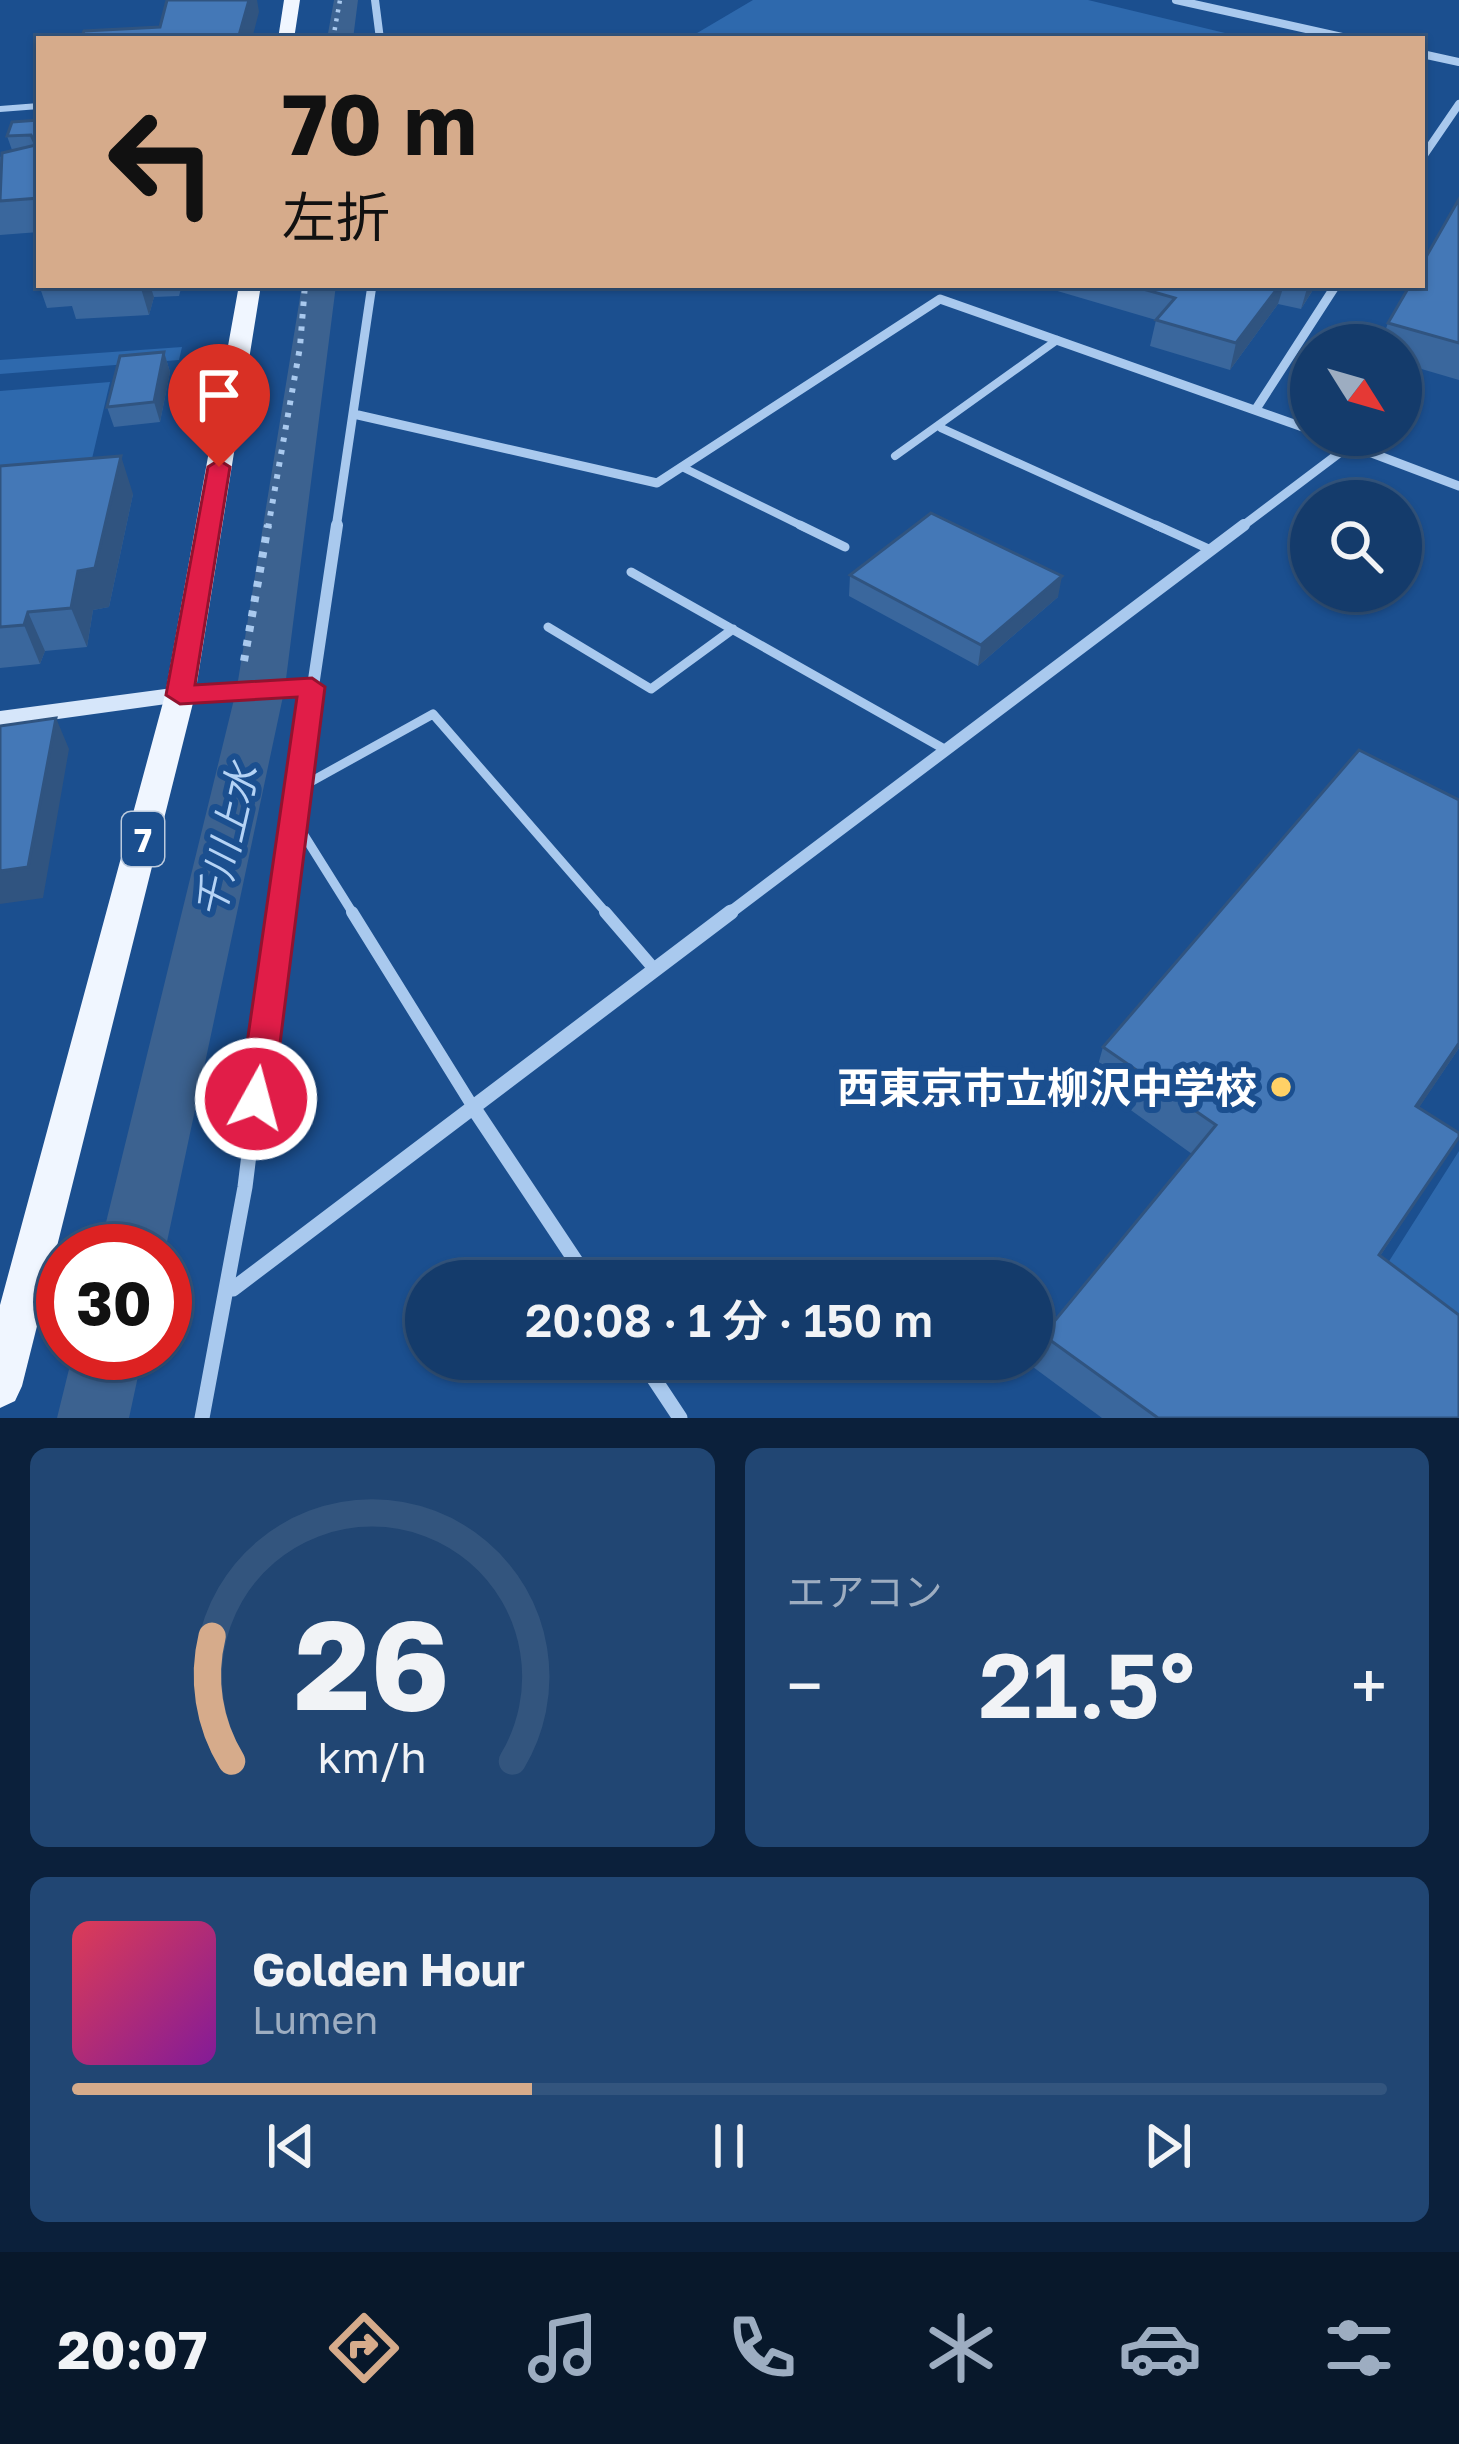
<!DOCTYPE html>
<html lang="ja">
<meta charset="utf-8">
<style>
:root{--surface:#143b6b;--page:#214673;--text:#f1f3f6;--muted:#9dadc1;--line:#33557e;--accent:#d6ab8b}
body{margin:0;font-family:"Golos Text","Noto Sans JP",sans-serif;background:var(--page);color:var(--text);height:100vh;display:flex;flex-direction:column;font-size:45px;white-space:nowrap}
*{box-sizing:border-box;margin:0}
p{font-size:39px;color:var(--muted)}
.icon{flex:none;width:66px;height:66px;fill:none;stroke:currentColor;stroke-width:2;stroke-linecap:round;stroke-linejoin:round}
.map{position:relative;height:1418px;overflow:hidden}
.panel{display:flex;flex-direction:column;gap:30px;padding:30px;background:#0b203b;flex:1}
.panel>*{flex:none}
.guide{position:absolute;left:36px;top:36px;width:1389px;height:252px;border-radius:0px;box-shadow:0 3px 9px #0004,0 0 0 3px var(--line);background:#d6ab8b;color:#111;overflow:hidden}
.needle{width:78px;rotate:127deg}
.fabs{position:absolute;left:1290px;top:324px;display:grid;gap:24px}
.fabs a{display:grid;place-items:center;width:132px;height:132px;border-radius:50%;background:var(--surface);box-shadow:0 3px 9px #0004,0 0 0 3px var(--line);font-size:60px}
.speed{position:absolute;left:36px;top:1224px;display:flex;gap:24px;font-size:60px;font-weight:700;text-align:center}
.speed>*{display:grid;place-content:center;width:156px;height:156px;border-radius:50%;background:var(--surface);box-shadow:0 3px 9px #0004,0 0 0 3px var(--line);line-height:1}
.speed .limit{border:18px solid #d22;background:#fff;color:#111}
.pin{position:absolute;display:grid;place-items:center;width:102px;height:102px;color:#fff;margin:-123px -51px;border-radius:50% 50% 50% 0;rotate:-45deg;box-shadow:0 0 12px #0007}
.pin .icon{rotate:45deg}
.me{position:absolute;width:132px;margin:-66px;rotate:7deg;stroke-linejoin:round;filter:drop-shadow(0 0 9px #0008)}
.turn{display:flex;align-items:center;gap:42px;height:252px;padding:0 48px;font-size:54px}
.turn .icon{width:156px;height:156px;stroke-width:2.5}
.turn b{display:block;font-size:84px;line-height:102px}
.big{font-size:90px;font-weight:600;line-height:1.1}
.panel .card{flex:1;display:flex;flex-direction:column;justify-content:center;gap:18px;min-width:0;padding:0 42px;border-radius:18px;background:var(--page)}
.panel .dial{align-items:center;gap:0}
.dial svg{height:312px;overflow:visible;fill:none;stroke:var(--line);stroke-width:7;stroke-linecap:round;text-anchor:middle}
.dial text{fill:var(--text);stroke:none}
.song{display:flex;align-items:center;gap:36px}
.cover{width:144px;height:144px;border-radius:18px;background:linear-gradient(135deg,hsl(350 70% 55%),hsl(290 70% 35%))}
.played{height:12px;border-radius:6px;background:linear-gradient(90deg,var(--accent) 35%,var(--line) 35%)}
.keys{display:flex;justify-content:space-around;direction:ltr}
.heat{display:flex;justify-content:space-between;align-items:center;font-size:66px;direction:ltr}
.panel .tiles{flex:1;display:grid;gap:30px;grid-template-columns:1fr 1fr}
.card:last-child{grid-column:span 2}
.trip{position:absolute;left:405px;top:1260px;width:648px;height:120px;border-radius:60px;background:var(--surface);box-shadow:0 3px 9px #0004,0 0 0 3px var(--line);font-weight:600;line-height:120px;text-align:center}
.tabs{display:flex;height:192px;justify-content:space-around;align-items:center;background:#08182b;color:var(--muted)}
.tabs .icon{width:84px;height:84px}
.tabs .active{color:var(--accent)}
.tabs b{font-size:54px;color:var(--text)}
.map>svg:first-child{display:block}
.green{fill:#2e69ad}
.lines{fill:none;stroke-linecap:round;stroke-linejoin:round}
.canal{fill:#3c6290;fill-rule:evenodd}
.path-far2{stroke:#a9c9ee;stroke-width:4.5;stroke-dasharray:3 6;stroke-linecap:butt}
.path-far1{stroke:#a9c9ee;stroke-width:6;stroke-dasharray:4.5 8;stroke-linecap:butt}
.path{stroke:#a9c9ee;stroke-width:8;stroke-dasharray:6 9;stroke-linecap:butt}
.lane-far3{stroke:#a9c9ee;stroke-width:6}
.lane-far2{stroke:#a9c9ee;stroke-width:8}
.lane-far1{stroke:#a9c9ee;stroke-width:9}
.lane{stroke:#a9c9ee;stroke-width:12}
.street-far3{stroke:#a9c9ee;stroke-width:8}
.street-far2{stroke:#a9c9ee;stroke-width:9}
.street-far1{stroke:#a9c9ee;stroke-width:12}
.street{stroke:#a9c9ee;stroke-width:15}
.secondary{fill:#d6e6fa;fill-rule:evenodd}
.primary{fill:#f0f6ff;fill-rule:evenodd}
.wall{fill:#3a679d}
.shaded-wall{fill:#305480}
.building{fill:#4478b7;stroke:#305480;stroke-width:3}
.route{fill:#e11d48;stroke:#92132f;stroke-width:3}
.poi-dot{fill:#ffd166;stroke:#1b4f8f;stroke-width:4.5}
.labels{text-anchor:middle;dominant-baseline:central;stroke-width:12;stroke-linejoin:round;paint-order:stroke}
.shield{fill:#1b4f8f;stroke:#bbcadd;stroke-width:3}
.shield-label{font-size:33px;font-weight:bold;fill:#fff}
.water-label{font-size:39px;font-style:italic;fill:#b5d3f5;stroke:#1b4f8f}
.near-poi-label{font-size:42px;font-weight:bold;fill:#fff;stroke:#1b4f8f;text-anchor:end}
</style>
<div class="map">
<svg width="1459" height="1418" viewBox="0 0 1459 1418">
<rect width="100%" height="100%" fill="#1b4f8f"/>
<path class="green" d="M753,0H1088L1250,39H687Z
M182,347L179,360L0,374V360Z
M110,382L87,480L0,488V391Z
M1459,1151V1321L1386,1266Z"/>
<g class="lines">
<path class="canal" d="M334,0H358L353,39H327Z
M302,285H336L285,687L165,1251H99L237,687Z
M73,1353H143L129,1418H57Z"/>
<path class="path-far2" d="M333,39L340,0"/>
<path class="path-far1" d="M268,528L300,347L305,285"/>
<path class="path" d="M244,661L268,525"/>
<path class="lane-far3" d="M0,109L39,106"/>
<path class="lane-far2" d="M941,428L1162,528
M895,456L1057,340
M682,467L806,528"/>
<path class="lane-far1" d="M800,525L845,547
M1156,525L1211,550
M631,572L946,750
M548,627L651,689L733,629
M294,791L433,714L608,915
M292,816L354,915"/>
<path class="lane" d="M352,912L473,1107
M605,912L655,970"/>
<path class="street-far3" d="M375,0L380,39
M1176,0L1351,39
M1422,54L1459,62
M1422,158L1459,104"/>
<path class="street-far2" d="M1256,409L1336,285
M358,415L657,483L940,299L1311,430
M1324,435L1459,486
M336,528L372,285
M1240,528L1350,445"/>
<path class="street-far1" d="M181,695L312,687
M279,915L337,525
M727,915L1244,525"/>
<path class="street" d="M473,1107L589,1281
M233,1289L731,912
M641,1359L680,1418
M202,1418L245,1187L279,912"/>
<path class="secondary" d="M180,687L188,689L192,695L188,701L0,727V711Z"/>
<path class="primary" d="M284,0H300L294,39H278Z
M239,285H261L195,695L22,1386L15,1401L0,1408V1305L165,695Z"/>
</g>
<path class="wall" d="M39,120V232L0,235V157L12,150L7,136Z
M1459,199V380L1401,363V345H1380L1388,323Z
M39,285H182L179,296L154,297L149,315L76,319L72,306L47,308Z
M1037,285H1316L1301,309L1278,304L1230,370L1150,346L1156,320Z
M164,352L170,372L160,422L114,427L107,407Z
M0,466L133,494L109,607L93,610L87,647L45,651L40,664L0,668Z
M850,575L1058,597L978,666L849,596Z
M1103,1047L1459,1048L1419,1107L1438,1169L1380,1256L1459,1418H1102L1033,1367L1043,1335L1192,1154L1093,1083Z"/>
<path class="shaded-wall" d="M249,0H257L259,12L252,39H238Z
M140,285H150L154,297L149,315Z
M1280,285H1284L1278,304L1230,370L1236,343Z
M1308,285H1316L1301,309Z
M164,352L170,372L160,422L154,402Z
M121,456L133,494L109,607L93,610L87,647L71,608L78,571Z
M1062,576L1058,597L978,666L981,645Z
M28,612L45,651L40,664L24,625Z
M56,718L69,749L43,898L0,904V871Z
M1459,1043V1048L1396,1142L1416,1106Z"/>
<path class="building" d="M167,0H249L238,39H81L84,31L160,27Z
M39,120V198L0,201L2,153L36,145L31,135L7,136L12,122Z
M1459,199V343L1388,323L1410,285H1422V264Z
M1129,285H1280L1236,343L1156,320L1175,298Z
M164,352L154,402L107,407L120,356Z
M121,456L95,568L78,571L71,608L28,612L24,625L0,627V466Z
M931,513L1062,576L981,645L850,575Z
M56,718L28,867L0,871V726Z
M1359,750L1459,800V1043L1416,1106L1459,1133V1137L1379,1255L1459,1315V1418H1158L1043,1335L1216,1125L1103,1047Z"/>
<path class="route" d="M219,460L230,467L195,685L312,678L325,687L273,1099L268,1109L256,1114L244,1109L239,1099L297,697L180,704L166,695L208,467Z"/>
<circle class="poi-dot" cx="1281" cy="1087" r="12"/>
<g class="labels">
<rect class="shield" x="122" y="812" width="42" height="54" rx="9"/>
<g class="shield-label">
<text x="143" y="839">7</text>
</g>
<g class="water-label">
<text transform="translate(226 841) rotate(-77)">千川上水</text>
</g>
<g class="near-poi-label">
<text x="1257" y="1087">西東京市立柳沢中学校</text>
</g>
</g>
</svg>
<div class="fabs">
<a><svg class="needle" viewBox="-14 -14 28 28"><path d="M0-13l5 13h-10z" fill="#e53935"/><path d="M0 13l5-13h-10z" fill="#9dadc1"/></svg></a>
<a><svg class="icon" aria-label="search" viewBox="0 0 24 24"><circle cx="10" cy="10" r="6"/><path d="M15 15l6 6"/></svg></a>
</div>
<div class="speed"><div class="limit">30</div></div>
<div class="pin" style="left:219px;top:467px;background:#d93025"><svg class="icon" aria-label="arrive" viewBox="0 0 24 24"><path d="M6 21V4h12l-3 4 3 4H6"/></svg></div>
<svg class="me" style="left:256px;top:1099px" viewBox="-20 -20 40 40"><circle r="17" fill="#e11d48" stroke="#fff" stroke-width="3"/><path d="M0-11L8 9 0 5-8 9z" fill="#fff"/></svg>
<div class="trip">20:08 · 1 分 · 150 m</div>
<div class="guide">
<div class="turn"><svg class="icon" aria-label="left" viewBox="0 0 24 24"><path d="M17 20v-9H6M10 6l-5 5 5 5"/></svg><div><b>70 m</b>左折</div></div>
</div>
</div>
<section class="panel">
<div class="tiles">
<div class="card dial"><svg viewBox="0 0 100 80">
<path d="M14 69A42 42 0 1 1 86 69"/>
<path d="M14 69A42 42 0 0 1 9 37" stroke="#d6ab8b"/>
<text x="50" y="56" font-size="32" font-weight="700">26</text>
<text x="50" y="72" font-size="11">km/h</text>
</svg></div>
<div class="card"><p>エアコン</p>
<div class="heat"><a>−</a><b class="big">21.5°</b><a>+</a></div>
</div>
<div class="card">
<div class="song"><i class="cover"></i><div><b>Golden Hour</b><p>Lumen</p></div></div>
<div class="played"></div>
<div class="keys"><svg class="icon" aria-label="previous" viewBox="0 0 24 24"><path d="M18 5L8 12l10 7zM5 5v14"/></svg><svg class="icon" aria-label="pause" viewBox="0 0 24 24"><path d="M8 5v14M16 5v14"/></svg><svg class="icon" aria-label="next" viewBox="0 0 24 24"><path d="M6 5l10 7-10 7zM19 5v14"/></svg></div>
</div>
</div>
</section>
<nav class="tabs">
<b>20:07</b>
<svg class="icon active" aria-label="directions" viewBox="0 0 24 24"><path d="M12 3l9 9-9 9-9-9zM9 14v-3h6M13 9l2 2-2 2"/></svg>
<svg class="icon" aria-label="music" viewBox="0 0 24 24"><path d="M9 18V5l10-2v13"/><circle cx="6" cy="18" r="3"/><circle cx="16" cy="16" r="3"/></svg>
<svg class="icon" aria-label="phone" viewBox="0 0 24 24"><path d="M5 4h4l2 5-3 2q2 4 5 5l2-3 5 2v4C11 20 4 13 5 4z"/></svg>
<svg class="icon" aria-label="climate" viewBox="0 0 24 24"><path d="M12 3v18M4 7l16 10M4 17L20 7"/></svg>
<svg class="icon" aria-label="car" viewBox="0 0 24 24"><path d="M5 17H2v-5l4-1 3-4h7l3 4 3 1v5h-3M9 17h6M6 11h13"/><circle cx="7" cy="17" r="2"/><circle cx="17" cy="17" r="2"/></svg>
<svg class="icon" aria-label="filters" viewBox="0 0 24 24"><path d="M4 7h16M4 17h16"/><circle cx="9" cy="7" r="2"/><circle cx="15" cy="17" r="2"/></svg>
</nav>
